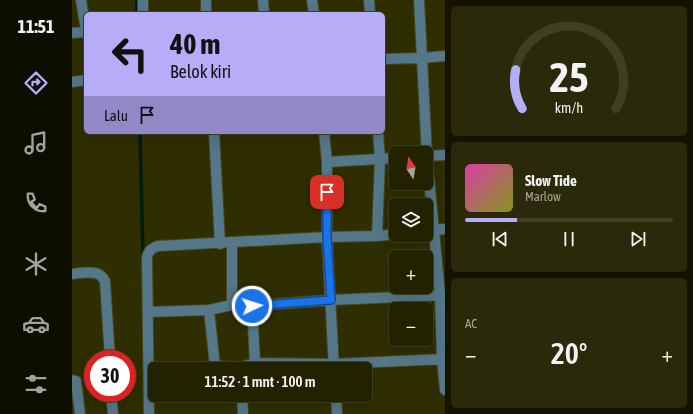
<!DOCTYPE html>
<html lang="id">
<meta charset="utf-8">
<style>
:root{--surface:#220;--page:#2a2a0a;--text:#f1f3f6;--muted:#a2a499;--line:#3f3f22;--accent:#b6acf8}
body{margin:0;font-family:"Asap Condensed",sans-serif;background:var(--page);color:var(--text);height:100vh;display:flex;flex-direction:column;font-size:15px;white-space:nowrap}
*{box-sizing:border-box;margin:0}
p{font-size:13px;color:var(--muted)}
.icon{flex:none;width:22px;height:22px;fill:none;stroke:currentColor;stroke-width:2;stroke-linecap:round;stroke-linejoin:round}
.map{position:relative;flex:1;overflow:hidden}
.side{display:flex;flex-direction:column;gap:6px;padding:6px;background:#131300;width:248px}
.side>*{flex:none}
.banner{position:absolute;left:12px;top:12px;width:301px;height:122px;border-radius:6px;box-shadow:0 4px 16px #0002,0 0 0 1px var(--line);background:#b6acf8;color:#111;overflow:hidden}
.needle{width:26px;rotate:348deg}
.fabs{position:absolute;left:317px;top:146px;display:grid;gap:8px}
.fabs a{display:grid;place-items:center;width:44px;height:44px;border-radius:6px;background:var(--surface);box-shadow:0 4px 16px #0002,0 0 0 1px var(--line);font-size:20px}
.speed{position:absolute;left:12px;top:350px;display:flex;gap:8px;font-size:20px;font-weight:700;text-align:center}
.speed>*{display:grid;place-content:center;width:52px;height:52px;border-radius:50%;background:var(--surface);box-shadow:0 4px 16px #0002,0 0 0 1px var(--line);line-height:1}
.speed .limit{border:6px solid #d22;background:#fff;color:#111}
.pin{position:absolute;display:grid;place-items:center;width:34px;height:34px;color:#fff;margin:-17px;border-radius:8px;box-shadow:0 2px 6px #0006}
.me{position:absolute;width:44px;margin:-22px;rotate:86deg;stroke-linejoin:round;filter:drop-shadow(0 0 3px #0008)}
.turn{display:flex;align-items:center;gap:14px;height:84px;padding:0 20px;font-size:18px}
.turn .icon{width:52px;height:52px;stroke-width:2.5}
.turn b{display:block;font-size:28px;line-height:34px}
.then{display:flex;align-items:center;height:38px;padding:0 20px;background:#0003;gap:8px;font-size:15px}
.big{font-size:30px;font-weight:600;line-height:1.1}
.side .widget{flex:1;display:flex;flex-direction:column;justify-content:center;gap:6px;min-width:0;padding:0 14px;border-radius:6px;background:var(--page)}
.side .dial{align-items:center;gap:0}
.dial svg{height:104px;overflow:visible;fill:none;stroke:var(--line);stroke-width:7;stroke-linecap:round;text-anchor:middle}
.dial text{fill:var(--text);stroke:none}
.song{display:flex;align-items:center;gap:12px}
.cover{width:48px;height:48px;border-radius:6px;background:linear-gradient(135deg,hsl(320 70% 55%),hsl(70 70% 35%))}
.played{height:4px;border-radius:2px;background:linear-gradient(90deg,var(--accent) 25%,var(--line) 25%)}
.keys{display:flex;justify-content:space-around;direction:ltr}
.heat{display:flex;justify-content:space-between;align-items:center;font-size:22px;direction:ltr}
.trip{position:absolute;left:76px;top:362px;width:224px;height:40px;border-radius:6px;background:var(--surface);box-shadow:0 4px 16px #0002,0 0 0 1px var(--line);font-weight:600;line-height:40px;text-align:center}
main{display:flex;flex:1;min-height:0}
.menu{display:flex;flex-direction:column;width:72px;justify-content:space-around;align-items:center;background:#0e0e00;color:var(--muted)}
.menu .icon{width:28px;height:28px}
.menu .selected{color:var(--accent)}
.menu b{font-size:18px;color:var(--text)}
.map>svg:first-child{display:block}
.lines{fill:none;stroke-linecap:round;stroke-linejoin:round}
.stream{stroke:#021c14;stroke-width:3.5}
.minor-casing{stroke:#49491c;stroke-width:12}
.minor{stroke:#547789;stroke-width:10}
.route-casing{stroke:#114b97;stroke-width:10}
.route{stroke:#1a73e8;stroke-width:7}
</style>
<main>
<nav class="menu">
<b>11:51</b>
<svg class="icon selected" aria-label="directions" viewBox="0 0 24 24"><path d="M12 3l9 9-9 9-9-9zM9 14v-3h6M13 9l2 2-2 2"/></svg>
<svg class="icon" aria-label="music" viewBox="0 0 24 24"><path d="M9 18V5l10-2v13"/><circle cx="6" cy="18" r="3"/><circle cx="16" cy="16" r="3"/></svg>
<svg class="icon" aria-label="phone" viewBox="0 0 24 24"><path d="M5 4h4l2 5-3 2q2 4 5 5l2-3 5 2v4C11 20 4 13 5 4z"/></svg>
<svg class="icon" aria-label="climate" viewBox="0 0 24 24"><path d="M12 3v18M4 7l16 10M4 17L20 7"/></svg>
<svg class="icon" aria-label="car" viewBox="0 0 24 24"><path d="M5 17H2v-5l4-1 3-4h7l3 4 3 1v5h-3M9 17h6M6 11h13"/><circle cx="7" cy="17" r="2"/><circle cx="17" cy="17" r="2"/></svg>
<svg class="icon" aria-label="filters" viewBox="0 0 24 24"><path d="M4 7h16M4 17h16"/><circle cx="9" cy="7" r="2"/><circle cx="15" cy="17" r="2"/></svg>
</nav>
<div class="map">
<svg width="373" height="414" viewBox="0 0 373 414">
<rect width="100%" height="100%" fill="#2e2e00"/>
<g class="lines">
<path class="stream" d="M65,0V14
M68,132L71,257"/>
<g class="minor-casing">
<path id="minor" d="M9,0L14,30
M134,0V14
M191,0L192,14
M240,0L242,14
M297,0L298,14
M347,0L355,156L368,295L370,359L373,390
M71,14V0
M0,33L14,32
M311,59L350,58L373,56
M0,82L14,80
M142,132L148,244
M252,132L255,162V237L262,369
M354,156L373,155
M255,162L324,158
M354,231L373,229
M305,236L308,159L306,132
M160,243V305
M0,274C8,273 19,271 26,274C29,275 31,278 33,281L38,359
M180,306L183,363
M137,310L143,366
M76,312L137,310L160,305L180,306L259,300L373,295
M105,369L143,366L169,367L183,363L262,364L373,359
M0,380L4,381L8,414
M39,393L41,414
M170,395L171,414
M264,395L265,414
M77,414L75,257C77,250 80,248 86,246L255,237L305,236L324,234"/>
</g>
<use href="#minor" class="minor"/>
</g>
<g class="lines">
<g class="route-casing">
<path id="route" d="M180,306L259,300L255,238V192"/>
</g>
<use href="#route" class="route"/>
</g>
</svg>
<div class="fabs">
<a><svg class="needle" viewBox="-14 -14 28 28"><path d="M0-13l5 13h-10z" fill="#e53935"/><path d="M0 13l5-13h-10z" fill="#a2a499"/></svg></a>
<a><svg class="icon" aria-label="layers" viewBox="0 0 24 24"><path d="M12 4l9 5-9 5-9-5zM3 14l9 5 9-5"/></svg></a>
<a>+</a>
<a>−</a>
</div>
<div class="speed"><div class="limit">30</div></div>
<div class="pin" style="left:255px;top:192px;background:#d93025"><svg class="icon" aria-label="arrive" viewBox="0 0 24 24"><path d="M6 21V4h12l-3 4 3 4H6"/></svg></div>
<svg class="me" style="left:180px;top:306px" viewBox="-20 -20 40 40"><circle r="17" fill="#1a73e8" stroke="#fff" stroke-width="3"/><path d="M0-11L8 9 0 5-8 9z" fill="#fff"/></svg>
<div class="trip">11:52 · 1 mnt · 100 m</div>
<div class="banner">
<div class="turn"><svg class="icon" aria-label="left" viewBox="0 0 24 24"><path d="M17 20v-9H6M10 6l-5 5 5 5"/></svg><div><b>40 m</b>Belok kiri</div></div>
<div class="then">Lalu<svg class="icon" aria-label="arrive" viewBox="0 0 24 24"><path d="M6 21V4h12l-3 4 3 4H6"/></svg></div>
</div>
</div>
<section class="side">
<div class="widget dial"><svg viewBox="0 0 100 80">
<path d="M14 69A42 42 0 1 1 86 69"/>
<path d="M14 69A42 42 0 0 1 9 39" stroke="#b6acf8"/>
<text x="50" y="56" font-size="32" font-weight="700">25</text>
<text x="50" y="72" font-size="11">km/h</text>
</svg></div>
<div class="widget">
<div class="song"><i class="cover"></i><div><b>Slow Tide</b><p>Marlow</p></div></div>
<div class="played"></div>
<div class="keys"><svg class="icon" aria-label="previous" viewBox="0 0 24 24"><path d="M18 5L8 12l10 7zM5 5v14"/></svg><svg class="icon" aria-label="pause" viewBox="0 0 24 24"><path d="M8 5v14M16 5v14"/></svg><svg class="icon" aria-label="next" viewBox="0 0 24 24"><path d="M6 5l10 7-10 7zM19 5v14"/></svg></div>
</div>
<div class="widget"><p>AC</p>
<div class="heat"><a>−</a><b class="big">20°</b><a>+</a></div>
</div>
</section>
</main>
